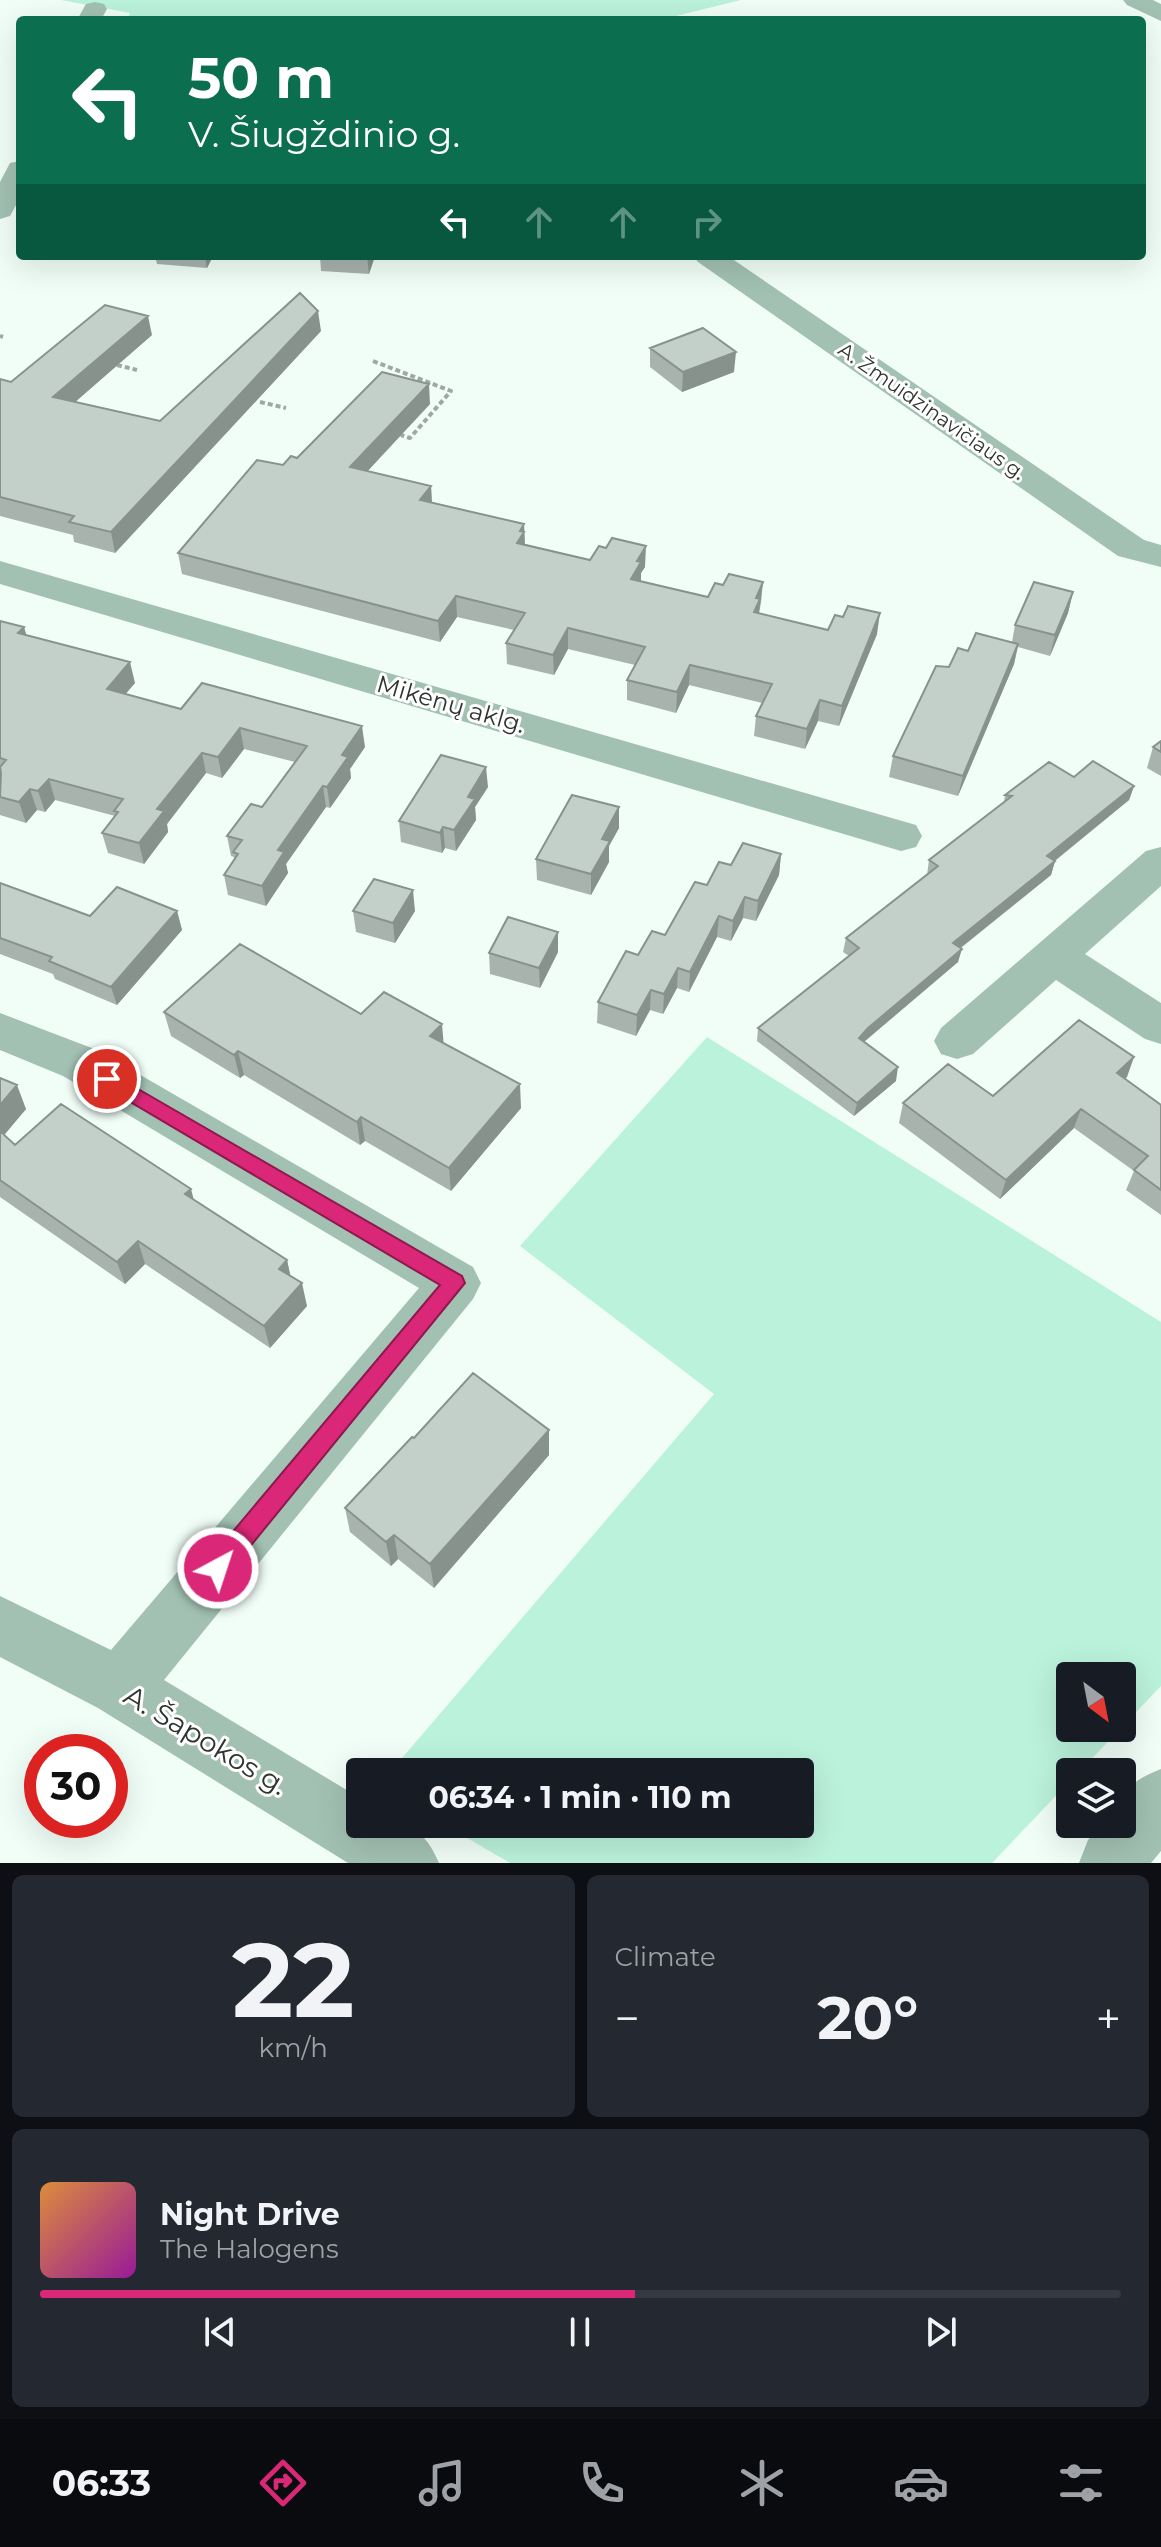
<!DOCTYPE html>
<meta charset="utf-8">
<style>
:root{--surface:#171b24;--page:#242831;--text:#f1f3f6;--muted:#9ea1a6;--line:#363941;--accent:#db2777}
body{margin:0;font-family:Montserrat,sans-serif;background:var(--page);color:var(--text);height:100vh;display:flex;flex-direction:column;font-size:30px;white-space:nowrap}
*{box-sizing:border-box;margin:0}
p{font-size:26px;color:var(--muted)}
.icon{flex:none;width:44px;height:44px;fill:none;stroke:currentColor;stroke-width:2;stroke-linecap:round;stroke-linejoin:round}
.map{position:relative;height:1863px;overflow:hidden}
.side{display:flex;flex-direction:column;gap:12px;padding:12px;background:#0d0f14;flex:1}
.side>*{flex:none}
.hud{position:absolute;left:16px;top:16px;width:1130px;height:244px;border-radius:8px;box-shadow:0 8px 32px #0002;background:#0b6e4f;color:#fff;overflow:hidden}
.needle{width:52px;rotate:148deg}
.controls{position:absolute;left:1056px;top:1662px;display:grid;gap:16px}
.controls a{display:grid;place-items:center;width:80px;height:80px;border-radius:8px;background:var(--surface);box-shadow:0 8px 32px #0002;font-size:40px}
.speed{position:absolute;left:24px;top:1734px;display:flex;gap:16px;font-size:40px;font-weight:700;text-align:center}
.speed>*{display:grid;place-content:center;width:104px;height:104px;border-radius:50%;background:var(--surface);box-shadow:0 8px 32px #0002;line-height:1}
.speed .limit{border:12px solid #d22;background:#fff;color:#111}
.pin{position:absolute;display:grid;place-items:center;width:68px;height:68px;color:#fff;margin:-34px;border:4px solid #fff;border-radius:50%;box-shadow:0 2px 8px #0007}
.me{position:absolute;width:88px;margin:-44px;rotate:40deg;stroke-linejoin:round;filter:drop-shadow(0 0 6px #0008)}
.turn{display:flex;align-items:center;gap:28px;height:168px;padding:0 40px;font-size:36px}
.turn .icon{width:104px;height:104px;stroke-width:2.5}
.turn b{display:block;font-size:56px;line-height:68px}
.lanes{display:flex;align-items:center;height:76px;padding:0 40px;background:#0003;justify-content:center;gap:40px;direction:ltr}
.lanes .off{opacity:.35}
.big{font-size:60px;font-weight:700;line-height:1.1}
.side .tile{flex:1;display:flex;flex-direction:column;justify-content:center;gap:12px;min-width:0;padding:0 28px;border-radius:12px;background:var(--page)}
.side .dial{align-items:center;gap:0}
.dial b{font-size:104px;line-height:1}
.song{display:flex;align-items:center;gap:24px}
.cover{width:96px;height:96px;border-radius:12px;background:linear-gradient(135deg,hsl(30 70% 55%),hsl(300 70% 35%))}
.played{height:8px;border-radius:4px;background:linear-gradient(90deg,var(--accent) 55%,var(--line) 55%)}
.keys{display:flex;justify-content:space-around;direction:ltr}
.heat{display:flex;justify-content:space-between;align-items:center;font-size:44px;direction:ltr}
.side .tiles{flex:1;display:grid;gap:12px;grid-template-columns:1fr 1fr}
.tile:last-child{grid-column:span 2}
.trip{position:absolute;left:346px;top:1758px;width:468px;height:80px;border-radius:8px;background:var(--surface);box-shadow:0 8px 32px #0002;font-weight:700;line-height:80px;text-align:center}
.tab-bar{display:flex;height:128px;justify-content:space-around;align-items:center;background:#090b0e;color:var(--muted)}
.tab-bar .icon{width:56px;height:56px}
.tab-bar .selected{color:var(--accent)}
.tab-bar b{font-size:36px;color:var(--text)}
.map>svg:first-child{display:block}
.green{fill:#bbf2db}
.lines{fill:none;stroke-linecap:round;stroke-linejoin:round}
.path{stroke:#9fa8a4;stroke-width:4;stroke-dasharray:5 3;stroke-linecap:butt}
.minor{fill:#a2c1b3;fill-rule:evenodd}
.wall{fill:#a8b3ae}
.shaded-wall{fill:#88928d}
.building{fill:#c3d0ca;stroke:#88928d;stroke-width:2}
.route{fill:#db2777;stroke:#8e194d;stroke-width:2}
.labels{text-anchor:middle;dominant-baseline:central;stroke-width:6;stroke-linejoin:round;paint-order:stroke}
.far-street-label{font-size:20px;fill:#2f3431;stroke:#fff}
.street-label{font-size:24px;fill:#2f3431;stroke:#fff}
.near-street-label{font-size:28px;fill:#2f3431;stroke:#fff}
</style>
<div class="map">
<svg width="1161" height="1863" viewBox="0 0 1161 1863">
<rect width="100%" height="100%" fill="#f1fef8"/>
<path class="green" d="M61,0H741L660,20H127L130,13Z
M707,1037L1161,1322V1686L1122,1727V1676H1070V1728H1121L1079,1772H1070V1781L992,1863H510L443,1824H800V1772H390L714,1394L520,1246Z"/>
<g class="lines">
<path class="path" d="M0,336L3,337
M373,361L451,391L410,438L401,435
M117,365L137,370
M260,402L286,408"/>
<path class="minor" d="M1123,0H1153L1161,4V21L1127,5Z
M95,2L104,4L107,9L101,20H77L86,4Z
M20,161V198L10,216L0,219V182L10,163Z
M693,256H728L1144,540L1161,545V567L1118,556L698,262Z
M0,561L916,825L922,836L916,847L901,851L0,584Z
M1161,847V886L1085,954L1161,1003V1044L1145,1039L1056,980L973,1054L957,1059L941,1054L934,1041L941,1028L1146,851Z
M0,1013L97,1050L473,1267L481,1283L473,1299L164,1680L360,1798V1824C401,1824 421,1820 439,1863H348L98,1708L0,1657V1596L111,1650L419,1288L63,1076L0,1050Z
M1161,1769V1851L1151,1863H1079L1088,1840L1102,1824H1122C1122,1790 1130,1781 1161,1769Z"/>
</g>
<path class="wall" d="M33,256H67L66,258Z
M155,256H213L207,268L157,264Z
M320,256H375L369,274L321,271Z
M321,331L115,553L74,542L73,535L0,516V379L11,382L152,335L75,402L160,421Z
M650,348L734,372L682,392L650,367Z
M430,404L367,471L431,486L432,502L524,524L525,544L590,560L645,567L641,573V581L708,597L723,585L763,582L761,603L759,613L828,630L877,634L839,726L818,721L805,749L754,736L756,716L762,703L689,685L676,713L627,700V680L635,665L568,649L554,675L507,664L506,643L514,630L457,617L440,642L182,574L178,553L283,465L297,458Z
M1073,592L1068,613L1050,656L1018,647L1014,664L958,796L889,777L893,756L949,667L968,651L1012,642L1015,625Z
M0,621L24,627L26,635L135,683L125,694L181,709L365,747L350,769L351,778L330,808L326,807L286,864L288,873L266,906L228,895L224,875L234,859V857L231,856L227,836L262,807L295,762L244,749L222,778L206,773L167,824L168,832L144,864L108,853L102,833L115,816L55,800L45,812L37,810L26,823L0,815Z
M1161,741V776L1147,768L1153,747Z
M1074,777L1134,786L1129,800L1055,861L1051,875L961,948L958,962L865,1041L864,1042L896,1081L854,1116L757,1041L758,1028L849,956L843,952L846,938L927,875L929,860L1004,802L1005,795Z
M488,787L475,807L476,820L456,851L445,848L442,853L401,842L399,821Z
M619,828L609,846V862L591,895L537,880L536,859Z
M781,854L779,875L756,921L743,918L731,941L717,937L689,992L677,988L663,1014L650,1010L636,1036L597,1023L598,1002L638,955L665,935L707,885Z
M0,883L90,916L177,911L182,930L117,1005L55,979L53,974L0,954Z
M353,911H415L395,943L356,932Z
M558,952L540,988L490,974L489,953Z
M164,1012L361,1014L444,1044L521,1108L451,1191L365,1141L360,1145L244,1075L240,1078L171,1036Z
M1134,1057L1125,1079L1161,1105V1215L1126,1190L1134,1171L1074,1128L1000,1199L899,1123L903,1103L993,1096Z
M0,1078L26,1109L4,1135L15,1145L194,1200L287,1260L290,1275L307,1306L270,1348L145,1264L125,1284L0,1197Z
M549,1430V1455L434,1588L398,1559L391,1566L350,1532L345,1508L414,1438Z"/>
<path class="shaded-wall" d="M205,256H213L207,268Z
M367,256H375L369,274Z
M318,311L321,331L115,553L111,532Z
M148,316L152,335L58,417L53,397Z
M736,352L734,372L682,392L683,372Z
M429,384L430,404L352,488L350,467Z
M431,486L432,506L420,500Z
M524,524L525,552L517,543L520,531Z
M646,546L645,567L641,573V583L631,579L637,561Z
M763,582L758,620L752,633L756,598Z
M1073,592L1068,613L1050,656L1055,635Z
M456,596L457,617L440,642L438,621Z
M880,613L877,634L839,726L842,706Z
M24,627L30,648L18,633Z
M568,628V649L554,675L553,655Z
M1018,644L1014,664L958,796L963,776Z
M130,662L135,683L112,710L107,689Z
M690,665L689,685L676,713L677,692Z
M820,700L818,721L805,749L807,729Z
M362,726L365,747L350,769L351,778L330,808L327,787L342,755Z
M240,728L244,749L222,778L218,757Z
M202,753L206,773L167,824L168,832L144,864L139,843L157,809Z
M486,767L488,787L475,807L476,820L456,851L454,830L468,797Z
M49,779L55,800L45,812L38,791Z
M323,786L326,807L286,864L288,873L266,906L262,886L278,850Z
M1134,786L1129,800L1043,870L1047,856Z
M30,789L37,810L26,823L19,802Z
M619,807V828L609,846V862L591,895V874L602,839Z
M443,827L445,848L442,853L440,833Z
M781,854L779,875L756,921L758,901Z
M1055,861L1051,875L950,956L953,943Z
M413,890L415,911L395,943L393,923Z
M745,897L743,918L731,941L733,921Z
M177,911L182,930L117,1005L111,987Z
M719,916L717,937L689,992L690,972Z
M558,932V952L540,988L539,968Z
M962,949L958,962L865,1041L856,1052L859,1038L868,1028Z
M678,968L677,988L663,1014L664,994Z
M651,990L650,1010L636,1036L637,1015Z
M442,1024L444,1048L430,1036Z
M238,1051L244,1075L240,1078L234,1055Z
M1134,1057L1127,1077L1110,1093L1117,1073Z
M898,1067L896,1081L854,1116L857,1103Z
M520,1084L521,1108L451,1191L449,1168Z
M17,1085L26,1109L0,1140V1105Z
M1081,1109L1074,1128L1000,1199L1006,1180Z
M361,1117L365,1141L360,1145L357,1122Z
M191,1189L197,1212L185,1194Z
M138,1241L145,1264L125,1284L117,1262Z
M287,1260L292,1283L279,1269Z
M302,1283L307,1306L270,1348L264,1326Z
M549,1430V1455L434,1588L430,1564Z
M394,1535L398,1559L391,1566L386,1542Z"/>
<path class="building" d="M300,293L318,311L111,532L69,522L74,516L0,497V379L11,382L105,305L148,316L53,397L160,421Z
M703,328L736,352L683,372L650,348Z
M382,372L429,384L350,467L431,486L420,500L524,524L520,531L524,532L517,543L590,560L599,546L606,548L612,538L646,546L637,561L641,562L631,579L708,597L715,583L723,585L729,574L763,582L756,598L760,599L754,612L828,630L835,615L843,617L848,606L880,613L842,706L820,700L807,729L756,716L772,684L690,665L677,692L627,680L645,647L568,628L553,655L506,643L525,613L456,596L438,621L178,553L257,460L283,465L291,456L297,458Z
M1034,582L1073,592L1055,635L1015,625Z
M0,621L24,627L18,633L130,662L107,689L181,709L202,683L362,726L342,755L348,757L327,787L323,786L278,850L284,852L262,886L224,875L238,854L233,852L242,840L227,836L251,804L262,807L307,746L240,728L218,757L202,753L157,809L164,811L139,843L102,833L118,812L114,811L123,799L49,779L38,791L30,789L19,802L0,797L1,773L0,767L6,760L0,758Z
M976,633L1018,644L963,776L893,756L936,666L949,667L958,648L968,651Z
M1161,741V752L1153,747Z
M441,755L486,767L468,797L475,799L454,830L443,827L440,833L399,821Z
M1093,761L1134,786L1047,856L1055,861L953,943L962,949L868,1028L859,1038L898,1067L857,1103L758,1028L859,948L846,938L938,866L929,860L1012,796L1005,795L1049,762L1074,777Z
M572,795L619,807L602,839L610,841L591,874L536,859Z
M743,843L781,854L758,901L745,897L733,921L719,916L690,972L678,968L664,994L651,990L637,1015L598,1002L626,951L638,955L652,931L665,935L695,882L707,885L719,862L731,865Z
M374,879L413,890L393,923L353,911Z
M0,883L90,916L117,887L177,911L111,987L49,961L52,957L0,938Z
M508,917L558,932L539,968L489,953Z
M240,944L361,1014L384,992L442,1024L430,1036L520,1084L449,1168L361,1117L357,1122L238,1051L234,1055L164,1012Z
M1079,1020L1134,1057L1117,1073L1161,1105V1190L1134,1170L1148,1156L1081,1109L1006,1180L903,1103L948,1064L993,1096Z
M0,1078L17,1085L0,1105Z
M61,1104L191,1189L185,1194L287,1260L279,1269L302,1283L264,1326L138,1241L117,1262L0,1180V1131L15,1145Z
M473,1373L549,1430L430,1564L394,1535L386,1542L345,1508L412,1437L414,1438Z"/>
<path class="route" d="M107,1071L462,1276L465,1283L226,1576L218,1579L209,1576L206,1568L209,1560L440,1285L100,1084L97,1079L100,1074Z"/>
<g class="labels">
<g class="far-street-label">
<text transform="translate(932 411) rotate(35)">A. Žmuidzinavičiaus g.</text>
</g>
<g class="street-label">
<text transform="translate(451 704) rotate(16)">Mikėnų aklg.</text>
</g>
<g class="near-street-label">
<text transform="translate(206 1740) rotate(31)">A. Šapokos g.</text>
</g>
</g>
</svg>
<div class="controls">
<a><svg class="needle" viewBox="-14 -14 28 28"><path d="M0-13l5 13h-10z" fill="#e53935"/><path d="M0 13l5-13h-10z" fill="#9ea1a6"/></svg></a>
<a><svg class="icon" aria-label="layers" viewBox="0 0 24 24"><path d="M12 4l9 5-9 5-9-5zM3 14l9 5 9-5"/></svg></a>
</div>
<div class="speed"><div class="limit">30</div></div>
<div class="pin" style="left:107px;top:1079px;background:#d93025"><svg class="icon" aria-label="arrive" viewBox="0 0 24 24"><path d="M6 21V4h12l-3 4 3 4H6"/></svg></div>
<svg class="me" style="left:218px;top:1568px" viewBox="-20 -20 40 40"><circle r="17" fill="#db2777" stroke="#fff" stroke-width="3"/><path d="M0-11L8 9 0 5-8 9z" fill="#fff"/></svg>
<div class="trip">06:34 · 1 min · 110 m</div>
<div class="hud">
<div class="turn"><svg class="icon" aria-label="left" viewBox="0 0 24 24"><path d="M17 20v-9H6M10 6l-5 5 5 5"/></svg><div><b>50 m</b>V. Šiugždinio g.</div></div>
<div class="lanes"><svg class="icon" aria-label="left" viewBox="0 0 24 24"><path d="M17 20v-9H6M10 6l-5 5 5 5"/></svg><svg class="icon off" aria-label="ahead" viewBox="0 0 24 24"><path d="M12 20V5M6 11l6-6 6 6"/></svg><svg class="icon off" aria-label="ahead" viewBox="0 0 24 24"><path d="M12 20V5M6 11l6-6 6 6"/></svg><svg class="icon off" aria-label="right" viewBox="0 0 24 24"><path d="M7 20v-9h11M14 6l5 5-5 5"/></svg></div>
</div>
</div>
<section class="side">
<div class="tiles">
<div class="tile dial"><b>22</b><p>km/h</p></div>
<div class="tile"><p>Climate</p>
<div class="heat"><a>−</a><b class="big">20°</b><a>+</a></div>
</div>
<div class="tile">
<div class="song"><i class="cover"></i><div><b>Night Drive</b><p>The Halogens</p></div></div>
<div class="played"></div>
<div class="keys"><svg class="icon" aria-label="previous" viewBox="0 0 24 24"><path d="M18 5L8 12l10 7zM5 5v14"/></svg><svg class="icon" aria-label="pause" viewBox="0 0 24 24"><path d="M8 5v14M16 5v14"/></svg><svg class="icon" aria-label="next" viewBox="0 0 24 24"><path d="M6 5l10 7-10 7zM19 5v14"/></svg></div>
</div>
</div>
</section>
<nav class="tab-bar">
<b>06:33</b>
<svg class="icon selected" aria-label="directions" viewBox="0 0 24 24"><path d="M12 3l9 9-9 9-9-9zM9 14v-3h6M13 9l2 2-2 2"/></svg>
<svg class="icon" aria-label="music" viewBox="0 0 24 24"><path d="M9 18V5l10-2v13"/><circle cx="6" cy="18" r="3"/><circle cx="16" cy="16" r="3"/></svg>
<svg class="icon" aria-label="phone" viewBox="0 0 24 24"><path d="M5 4h4l2 5-3 2q2 4 5 5l2-3 5 2v4C11 20 4 13 5 4z"/></svg>
<svg class="icon" aria-label="climate" viewBox="0 0 24 24"><path d="M12 3v18M4 7l16 10M4 17L20 7"/></svg>
<svg class="icon" aria-label="car" viewBox="0 0 24 24"><path d="M5 17H2v-5l4-1 3-4h7l3 4 3 1v5h-3M9 17h6M6 11h13"/><circle cx="7" cy="17" r="2"/><circle cx="17" cy="17" r="2"/></svg>
<svg class="icon" aria-label="filters" viewBox="0 0 24 24"><path d="M4 7h16M4 17h16"/><circle cx="9" cy="7" r="2"/><circle cx="15" cy="17" r="2"/></svg>
</nav>
